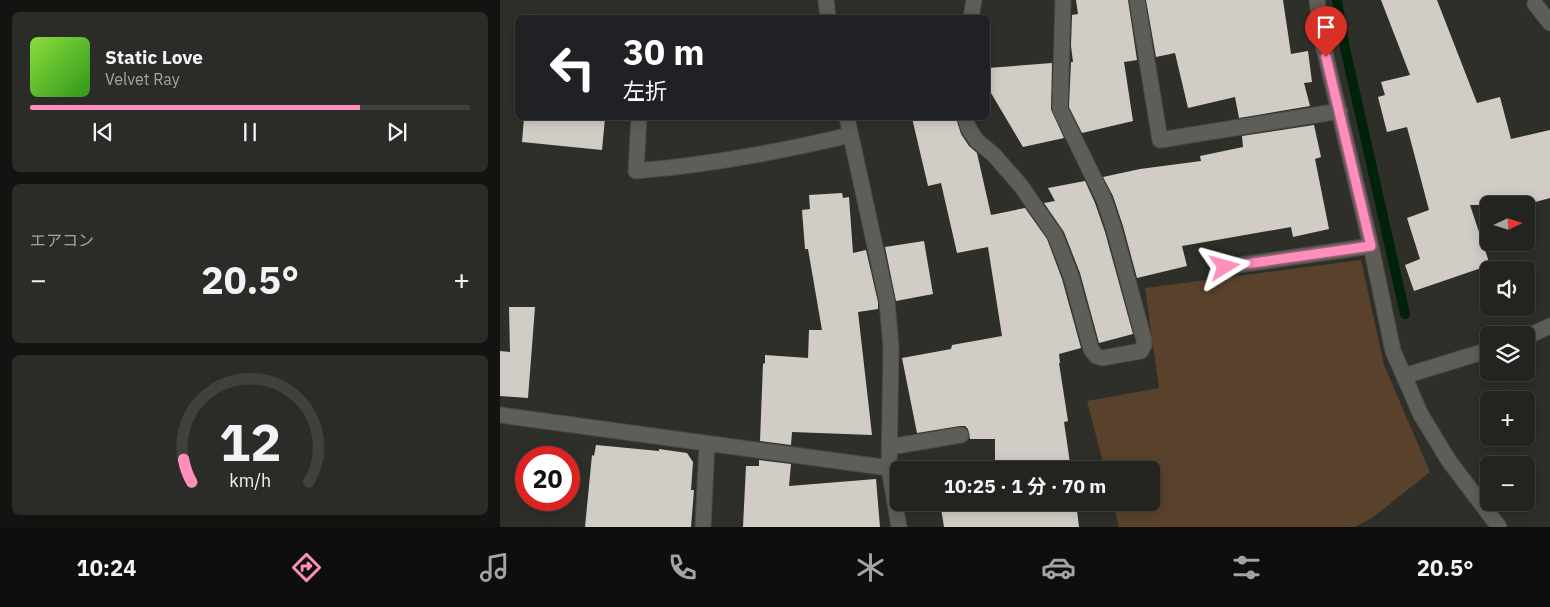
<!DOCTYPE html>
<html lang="ja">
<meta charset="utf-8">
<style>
:root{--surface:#23231f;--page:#2b2b28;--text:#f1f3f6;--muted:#a3a4a4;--line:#40403d;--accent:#fe8ebb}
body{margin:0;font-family:"IBM Plex Sans","Noto Sans JP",sans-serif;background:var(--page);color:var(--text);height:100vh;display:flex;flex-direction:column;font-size:19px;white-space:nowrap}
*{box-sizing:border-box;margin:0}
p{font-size:16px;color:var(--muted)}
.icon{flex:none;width:28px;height:28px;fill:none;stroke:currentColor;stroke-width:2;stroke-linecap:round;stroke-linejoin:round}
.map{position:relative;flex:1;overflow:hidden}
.sheet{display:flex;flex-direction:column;gap:12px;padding:12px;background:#131311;width:500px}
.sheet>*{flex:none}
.top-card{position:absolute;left:15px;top:15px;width:475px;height:105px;border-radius:8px;box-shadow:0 2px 12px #0003,0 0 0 1px var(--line);background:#202124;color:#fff;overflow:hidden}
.needle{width:32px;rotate:86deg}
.controls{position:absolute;left:980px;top:196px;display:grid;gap:10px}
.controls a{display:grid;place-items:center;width:55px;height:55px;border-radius:8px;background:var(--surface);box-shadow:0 2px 12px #0003,0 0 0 1px var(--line);font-size:25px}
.speed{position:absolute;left:15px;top:446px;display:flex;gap:10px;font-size:25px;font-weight:700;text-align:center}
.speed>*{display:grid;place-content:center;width:65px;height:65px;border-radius:50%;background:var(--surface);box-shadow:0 2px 12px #0003,0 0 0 1px var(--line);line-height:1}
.speed .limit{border:8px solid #d22;background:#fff;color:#111}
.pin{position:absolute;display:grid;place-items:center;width:42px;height:42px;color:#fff;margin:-51px -21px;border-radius:50% 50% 50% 0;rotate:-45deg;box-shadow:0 0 5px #0007}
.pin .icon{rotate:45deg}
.me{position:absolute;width:55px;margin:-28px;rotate:82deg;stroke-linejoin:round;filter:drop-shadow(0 0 4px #0008)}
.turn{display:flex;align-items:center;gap:18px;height:105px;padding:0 25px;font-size:22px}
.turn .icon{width:65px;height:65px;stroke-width:2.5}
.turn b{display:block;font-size:35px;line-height:42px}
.big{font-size:38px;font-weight:700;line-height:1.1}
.sheet .card{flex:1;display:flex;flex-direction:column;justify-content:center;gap:8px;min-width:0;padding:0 18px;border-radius:8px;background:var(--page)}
.sheet .dial{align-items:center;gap:0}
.dial svg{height:130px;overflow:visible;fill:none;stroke:var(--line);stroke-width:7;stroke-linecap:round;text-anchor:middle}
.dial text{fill:var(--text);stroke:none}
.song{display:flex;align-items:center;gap:15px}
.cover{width:60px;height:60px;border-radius:8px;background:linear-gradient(135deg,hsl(90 70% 55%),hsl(110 70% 35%))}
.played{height:5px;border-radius:2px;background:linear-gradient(90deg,var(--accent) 75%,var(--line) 75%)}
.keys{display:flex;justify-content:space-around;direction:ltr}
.heat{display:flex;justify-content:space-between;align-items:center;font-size:28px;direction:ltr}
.trip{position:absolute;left:390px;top:461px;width:270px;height:50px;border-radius:8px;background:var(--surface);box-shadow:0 2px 12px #0003,0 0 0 1px var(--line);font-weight:700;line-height:50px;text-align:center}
.menu{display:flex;height:80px;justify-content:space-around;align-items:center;background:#0e0e0c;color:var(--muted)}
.menu .icon{width:35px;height:35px}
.menu .selected{color:var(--accent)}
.menu b{font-size:22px;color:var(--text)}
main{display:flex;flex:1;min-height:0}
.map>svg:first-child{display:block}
.garden{fill:#5a412b}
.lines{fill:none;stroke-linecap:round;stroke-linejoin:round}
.stream{stroke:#00210a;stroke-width:10}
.building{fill:#d1cdc6}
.minor-casing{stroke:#4a4a45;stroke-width:17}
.minor{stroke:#5e5e58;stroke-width:15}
.route-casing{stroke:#a55c7a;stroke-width:12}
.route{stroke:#fe8ebb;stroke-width:9}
</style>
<main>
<section class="sheet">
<div class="card">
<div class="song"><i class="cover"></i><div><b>Static Love</b><p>Velvet Ray</p></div></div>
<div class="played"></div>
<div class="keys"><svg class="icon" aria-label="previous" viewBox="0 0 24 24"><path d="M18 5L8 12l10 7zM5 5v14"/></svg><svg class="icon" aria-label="pause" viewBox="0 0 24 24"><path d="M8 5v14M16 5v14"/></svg><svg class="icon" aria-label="next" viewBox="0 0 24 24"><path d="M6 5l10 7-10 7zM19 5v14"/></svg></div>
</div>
<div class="card"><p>エアコン</p>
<div class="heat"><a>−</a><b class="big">20.5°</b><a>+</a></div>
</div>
<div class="card dial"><svg viewBox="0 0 100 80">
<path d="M14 69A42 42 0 1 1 86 69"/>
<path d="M14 69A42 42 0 0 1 9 55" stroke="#fe8ebb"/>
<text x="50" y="56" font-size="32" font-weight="700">12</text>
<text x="50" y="72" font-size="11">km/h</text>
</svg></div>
</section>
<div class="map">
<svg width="1050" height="527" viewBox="0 0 1050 527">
<rect width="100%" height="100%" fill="#2f2f29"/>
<path class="garden" d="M861,260L884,365L930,472L872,518L855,527H619L613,503L651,502V470H605L587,401L659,388L645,288Z"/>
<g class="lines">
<path class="stream" d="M837,0L845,48L905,314"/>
</g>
<path class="building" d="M576,0H628L637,60L624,62L633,121L582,133L569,107L571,62H573L571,46L572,15L578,14Z
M646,0H783L791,54L808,51L812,82L804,83L810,106L739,118L735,97L688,108L675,53L656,57Z
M881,0H937L977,103L1000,97L1011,139L1050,130V198L1024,205H970L990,265L914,291L905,265L920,259L907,218L929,210L907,127L887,132L878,97L885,95L881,82L910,75Z
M552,63L551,109L564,138L523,147L488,88V68Z
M24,118H105L102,150L22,142Z
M412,118H456L461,134L469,146L477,153L491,215L525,208L547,239L562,279L581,348L559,354L560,363H559L568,421L564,422L571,470H484L495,469V439H470L468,429L465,426H460L417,433L402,358L451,349L452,345L502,336L488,247L457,253L441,183L428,186Z
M814,125L821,157L815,159L829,229L793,237L791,227L682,246L687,266L637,278L623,226L613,196L603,177L640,169L701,161L700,156L743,147L742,136Z
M585,181L595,203L605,232L633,334L599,343L580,273L564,232L544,203L555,201L548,188Z
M342,193L343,198L349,197L353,253L366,250L378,302V309L358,312L372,435L292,432L291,445L260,441L263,364L265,363V355L308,358L309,330H322L308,249H305L302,210L310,209L309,195Z
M424,241L433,294L396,301L385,247Z
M9,307H35L28,398L0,396V351L10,352Z
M96,445L159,451V449L187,453L193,462L191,490H194L191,527H85L92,455L94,456Z
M259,460L291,464L289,486L376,479L380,527H243L246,466H259Z
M440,502H576L579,527H444Z"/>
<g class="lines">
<g class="minor-casing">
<path id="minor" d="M326,0L328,18
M637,0L660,140L840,111
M817,0L822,40L871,246L893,351L921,415L949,461L999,527
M1035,4L1050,23
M471,18L474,0
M139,118L136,171C208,165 279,152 350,135
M347,118L387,301L391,347L389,468L399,527
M465,118L469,129L477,141L494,155L521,186L555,235L571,276L591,349L596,356L602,358L641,351L644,345V340L614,229L604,199L560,109L563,0
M725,267L871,246
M1026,337L1050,326
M904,376L989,350
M0,415L389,468
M390,447L461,435
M203,527L207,444"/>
</g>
<use href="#minor" class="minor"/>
</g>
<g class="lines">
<g class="route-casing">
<path id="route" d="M725,267L871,246L826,57"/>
</g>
<use href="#route" class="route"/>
</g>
</svg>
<div class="controls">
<a><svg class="needle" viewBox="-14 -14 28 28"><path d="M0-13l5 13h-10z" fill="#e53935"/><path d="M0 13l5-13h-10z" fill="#a3a4a4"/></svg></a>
<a><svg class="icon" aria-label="sound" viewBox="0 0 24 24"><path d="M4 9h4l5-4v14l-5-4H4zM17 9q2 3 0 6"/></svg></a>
<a><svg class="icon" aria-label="layers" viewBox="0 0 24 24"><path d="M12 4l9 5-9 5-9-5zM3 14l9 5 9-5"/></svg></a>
<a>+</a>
<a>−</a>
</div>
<div class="speed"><div class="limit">20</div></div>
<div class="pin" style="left:826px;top:57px;background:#d93025"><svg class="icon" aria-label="arrive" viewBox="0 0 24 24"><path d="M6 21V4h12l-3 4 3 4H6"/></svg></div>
<svg class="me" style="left:725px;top:267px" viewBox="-20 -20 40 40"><path d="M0-17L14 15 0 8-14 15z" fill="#fe8ebb" stroke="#fff" stroke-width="4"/></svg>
<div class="trip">10:25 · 1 分 · 70 m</div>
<div class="top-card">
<div class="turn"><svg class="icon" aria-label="left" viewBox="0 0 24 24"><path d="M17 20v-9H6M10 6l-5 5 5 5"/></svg><div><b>30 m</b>左折</div></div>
</div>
</div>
</main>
<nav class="menu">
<b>10:24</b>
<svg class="icon selected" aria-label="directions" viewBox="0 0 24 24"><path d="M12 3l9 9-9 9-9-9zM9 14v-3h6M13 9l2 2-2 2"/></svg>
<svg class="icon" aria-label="music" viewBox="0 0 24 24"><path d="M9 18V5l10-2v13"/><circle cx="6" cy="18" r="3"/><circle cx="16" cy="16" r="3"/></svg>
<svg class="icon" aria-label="phone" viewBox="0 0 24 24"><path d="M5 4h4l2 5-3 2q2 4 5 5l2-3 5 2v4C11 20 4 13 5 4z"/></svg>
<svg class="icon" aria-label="climate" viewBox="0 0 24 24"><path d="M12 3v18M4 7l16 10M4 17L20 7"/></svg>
<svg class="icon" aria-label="car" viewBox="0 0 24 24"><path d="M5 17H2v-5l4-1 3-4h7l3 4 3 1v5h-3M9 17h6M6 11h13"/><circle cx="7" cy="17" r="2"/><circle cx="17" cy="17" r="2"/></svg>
<svg class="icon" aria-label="filters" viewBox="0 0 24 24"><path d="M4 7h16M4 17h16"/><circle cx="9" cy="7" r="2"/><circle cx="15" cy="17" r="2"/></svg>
<b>20.5°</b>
</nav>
